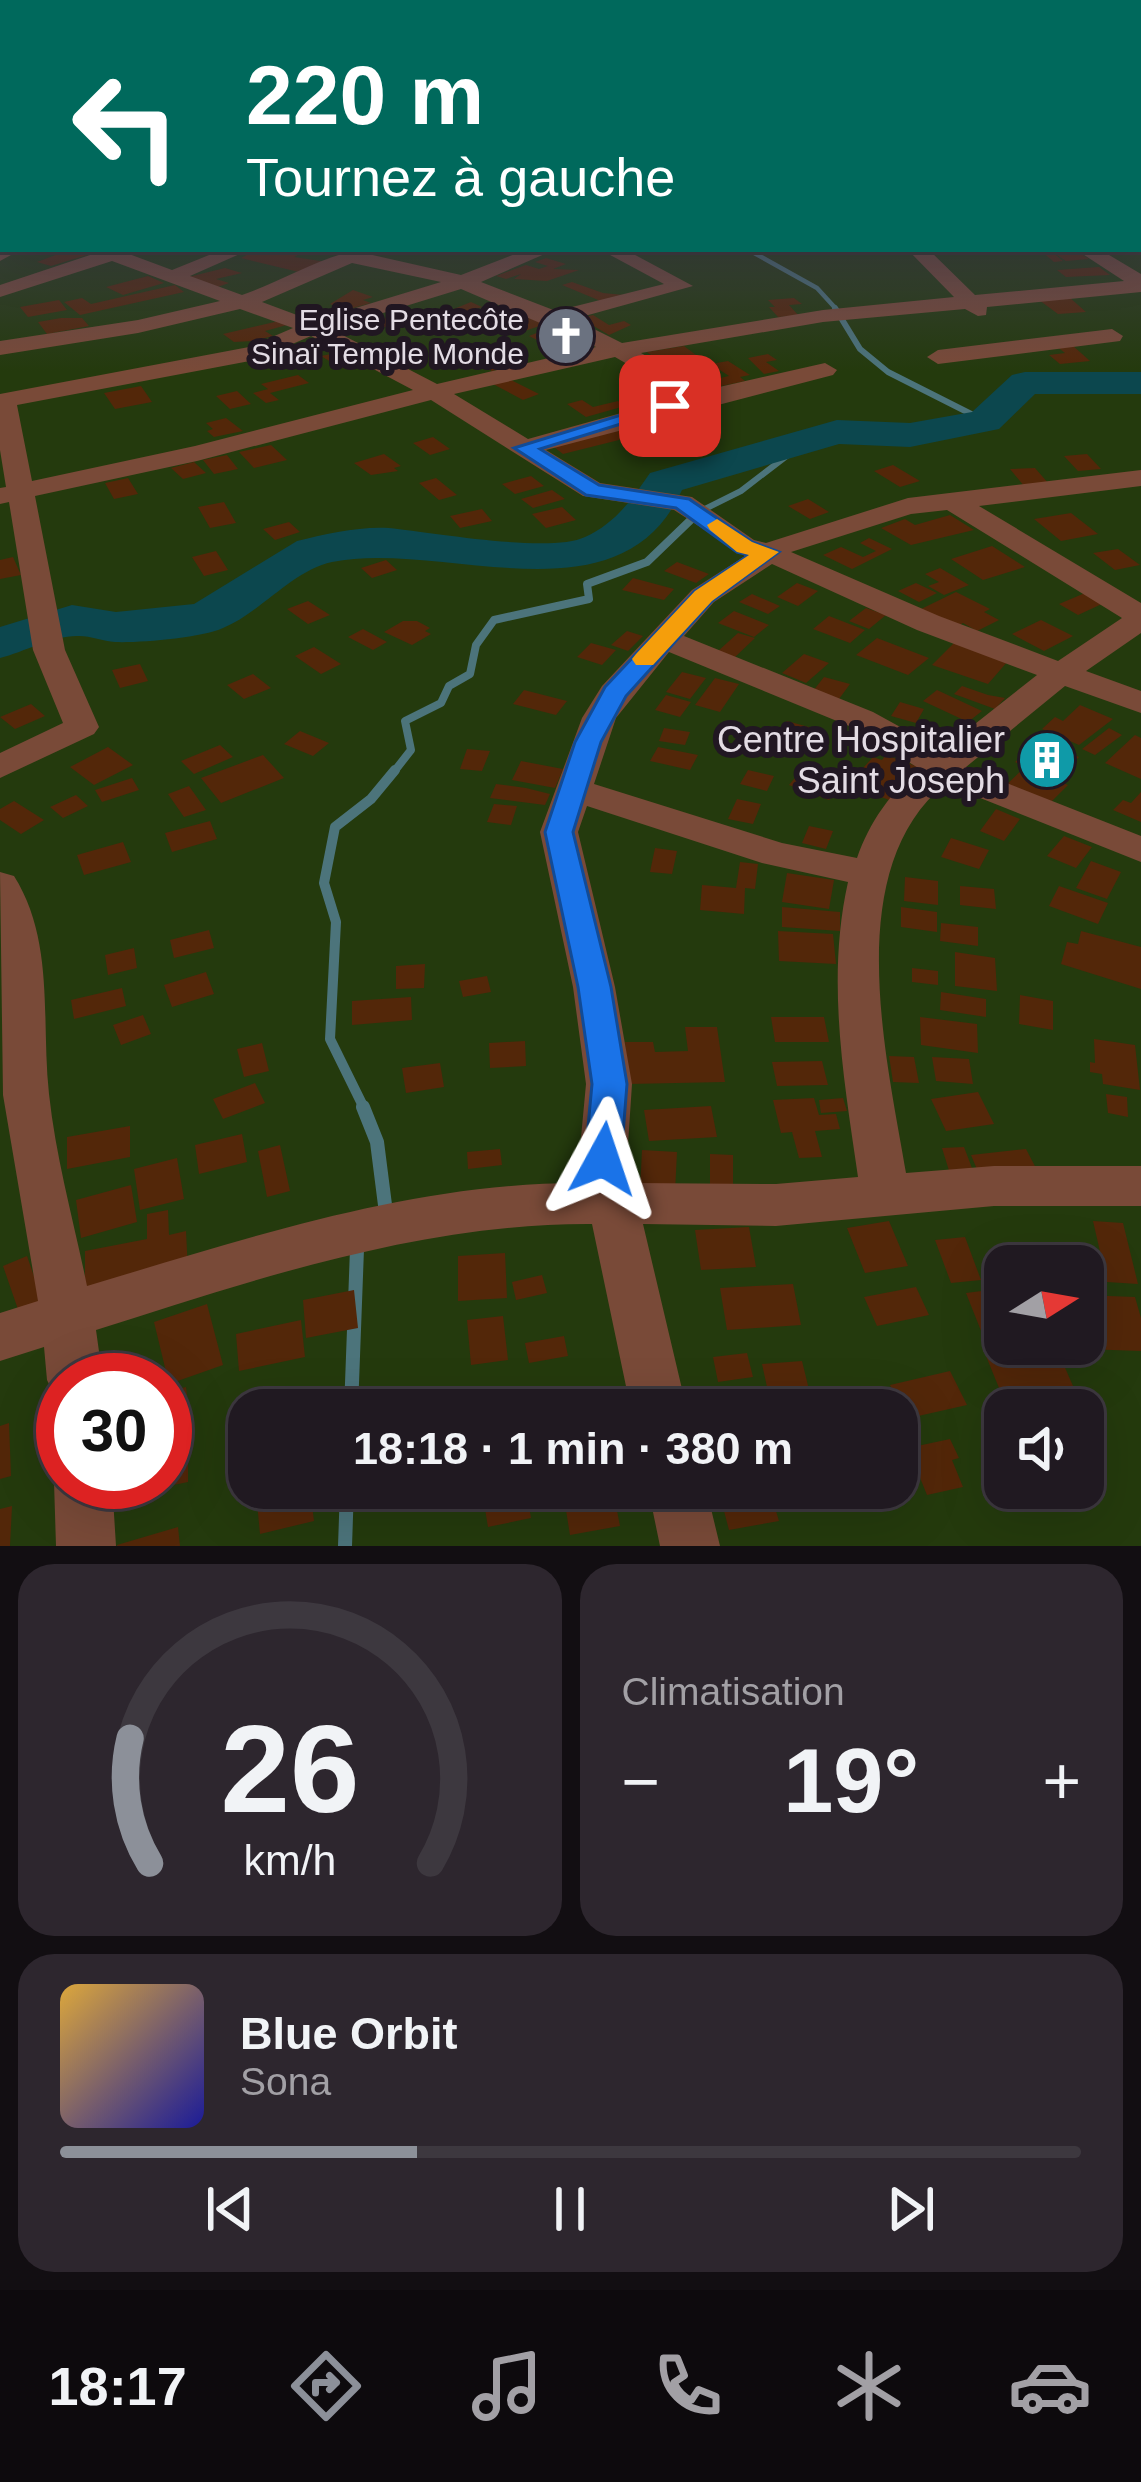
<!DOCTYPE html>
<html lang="fr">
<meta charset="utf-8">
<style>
:root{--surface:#201921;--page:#2d262e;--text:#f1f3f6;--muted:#a2a0a5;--line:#3d383f;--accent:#8c9099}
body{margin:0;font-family:Arial,sans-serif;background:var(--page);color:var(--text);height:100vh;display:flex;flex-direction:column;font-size:45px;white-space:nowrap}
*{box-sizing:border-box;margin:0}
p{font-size:39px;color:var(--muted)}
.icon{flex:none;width:66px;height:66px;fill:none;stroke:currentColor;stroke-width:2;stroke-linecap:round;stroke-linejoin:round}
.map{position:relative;height:1546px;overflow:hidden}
.drawer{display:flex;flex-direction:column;gap:18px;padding:18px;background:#120e12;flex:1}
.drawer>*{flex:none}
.top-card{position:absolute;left:0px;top:0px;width:1143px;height:252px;box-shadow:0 12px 48px #0002,0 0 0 3px var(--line);background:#00695c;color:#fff;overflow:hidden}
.needle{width:78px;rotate:79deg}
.buttons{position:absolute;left:984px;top:1245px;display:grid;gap:24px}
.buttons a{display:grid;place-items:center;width:120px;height:120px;border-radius:24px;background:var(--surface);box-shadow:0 12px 48px #0002,0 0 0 3px var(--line);font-size:60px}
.speed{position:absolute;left:36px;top:1353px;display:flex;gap:24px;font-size:60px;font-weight:700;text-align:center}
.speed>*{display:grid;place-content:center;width:156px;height:156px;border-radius:50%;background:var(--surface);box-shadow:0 12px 48px #0002,0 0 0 3px var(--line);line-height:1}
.speed .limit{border:18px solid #d22;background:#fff;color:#111}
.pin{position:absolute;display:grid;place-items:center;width:102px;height:102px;color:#fff;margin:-51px;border-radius:24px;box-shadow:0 6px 18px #0006}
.me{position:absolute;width:132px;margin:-66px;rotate:5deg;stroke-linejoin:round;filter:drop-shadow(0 0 9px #0008)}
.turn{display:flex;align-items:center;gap:42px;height:252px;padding:0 48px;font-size:54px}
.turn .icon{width:156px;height:156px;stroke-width:2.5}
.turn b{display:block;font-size:84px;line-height:102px}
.big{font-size:90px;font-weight:800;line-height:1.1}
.drawer .widget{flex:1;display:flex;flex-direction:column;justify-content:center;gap:18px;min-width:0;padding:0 42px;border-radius:36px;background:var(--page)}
.drawer .dial{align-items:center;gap:0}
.dial svg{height:312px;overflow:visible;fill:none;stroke:var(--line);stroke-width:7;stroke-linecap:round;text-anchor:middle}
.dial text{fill:var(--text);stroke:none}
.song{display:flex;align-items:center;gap:36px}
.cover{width:144px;height:144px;border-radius:18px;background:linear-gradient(135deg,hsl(40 70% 55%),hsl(240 70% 35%))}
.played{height:12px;border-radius:6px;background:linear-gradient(90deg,var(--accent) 35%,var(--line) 35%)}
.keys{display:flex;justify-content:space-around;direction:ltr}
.heat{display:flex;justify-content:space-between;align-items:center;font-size:66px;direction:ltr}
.drawer .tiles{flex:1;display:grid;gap:18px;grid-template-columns:1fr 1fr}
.widget:last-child{grid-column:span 2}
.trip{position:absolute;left:228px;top:1389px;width:690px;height:120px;border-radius:36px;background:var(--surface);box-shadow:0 12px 48px #0002,0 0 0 3px var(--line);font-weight:800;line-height:120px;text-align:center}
.menu{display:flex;height:192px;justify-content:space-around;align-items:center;background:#0d0a0d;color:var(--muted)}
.menu .icon{width:84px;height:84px}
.menu .on{color:var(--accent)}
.menu b{font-size:54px;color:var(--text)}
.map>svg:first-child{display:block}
.green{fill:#243a0d;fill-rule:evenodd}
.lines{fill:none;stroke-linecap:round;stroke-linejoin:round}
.stream-far4{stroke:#4c747b;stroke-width:4.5}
.stream-far3{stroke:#4c747b;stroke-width:6}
.stream-far2{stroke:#4c747b;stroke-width:8}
.stream-far1{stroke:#4c747b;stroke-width:10}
.stream{stroke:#4c747b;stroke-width:14}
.river{fill:#0c474e;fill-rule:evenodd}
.building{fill:#532709}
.minor{fill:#794a38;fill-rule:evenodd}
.route{fill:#1a73e8;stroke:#114b97;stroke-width:3}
.slow{fill:#f59e0b}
.labels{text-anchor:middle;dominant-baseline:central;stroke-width:12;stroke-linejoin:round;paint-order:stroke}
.far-poi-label{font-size:30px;fill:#e3dce4;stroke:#211722;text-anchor:end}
.poi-label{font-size:36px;fill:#e3dce4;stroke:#211722;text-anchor:end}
</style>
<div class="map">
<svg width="1141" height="1546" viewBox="0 0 1141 1546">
<rect width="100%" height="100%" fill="#2b212c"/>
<path class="green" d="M0,155L3,249H1140L1141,155V1546H0ZM1005,1266H1083V1344H1005ZM63,1380H165V1482H63ZM249,1410H897V1488H249ZM1005,1410H1083V1488H1005Z"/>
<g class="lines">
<path class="stream-far4" d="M747,249L817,288L838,311"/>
<path class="stream-far3" d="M835,308L860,349L888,372L985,421
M699,512L741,491L810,438"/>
<path class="stream-far2" d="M393,773L411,750L405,721L441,703L449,686L470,674L476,645L494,620L589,599L587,584L647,562L702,509"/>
<path class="stream-far1" d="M365,1110L330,1039L336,922L324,883L335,827L371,799L395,770"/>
<path class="stream" d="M363,1107L377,1142L385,1205
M351,1410L357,1249
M345,1546L347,1488"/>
<path class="river" d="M1025,372H1141V394H1035L999,429L910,447L839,444L682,490C620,627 442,539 332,562C293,570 260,613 223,628C201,638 140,643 115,642C103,641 91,636 79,636C54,635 24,652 0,658V627L72,605L116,612L194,604L297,541C325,534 361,526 389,528C431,532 550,554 585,537C616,523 632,499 650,473L837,420L910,423L972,412L1012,375Z"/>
</g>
<path class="building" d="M259,249H281L272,254L280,255L291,249L305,251L294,257L327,262L307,274L241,258Z
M1039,249L1078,252L1089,259L1066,261L1051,251L1063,261L1054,262Z
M69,250L87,255L51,266L37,262Z
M546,258L566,264L553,269L579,270L547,281L514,279L521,274L506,279L496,276L526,265L539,269L548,266L535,262Z
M1099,267L1110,275L1066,277L1057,270Z
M225,268L242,273L216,279L229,283L212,289L180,279Z
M148,276L164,283L123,295L106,287Z
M572,282L603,293L624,295L603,302L562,285Z
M175,285L184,292L80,315L64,302L82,298L91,304Z
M353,290L373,297L363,300L371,303L346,310L330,304Z
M1069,297L1086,312L1058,314L1039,300Z
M794,298L802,304L789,305L799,316L778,317L769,307H775L768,300Z
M59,300L67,310L28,317L20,307Z
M471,302L482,307L461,314L469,317L428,329L417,324Z
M377,314L396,324L366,332L347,323Z
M593,315L609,325L624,321L631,325L609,335L580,318Z
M530,317L546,324L512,335L483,322Z
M61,318H82L89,326L47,334L38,322Z
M279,321L287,325L265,331L273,336L253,341L234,342L223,334Z
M557,325L594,343L557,350L529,336Z
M335,345L364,362L341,368L321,356L331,354L323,349Z
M1072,345L1090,361L1060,364L1049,355L1065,353L1056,346Z
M684,346L696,355L660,362L647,352Z
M477,349L493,358L486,360L491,363L505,359L516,364L492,371L461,353Z
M768,354L777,360L766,362L779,371L764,374L748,358Z
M728,361L750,375L740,377L745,381L712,388L702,382L729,376L711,364Z
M298,375L309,383L270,393L279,400L266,403L253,393L268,389L261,384Z
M509,379L539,394L523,400L493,384Z
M141,386L152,402L115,409L104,393Z
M237,391L251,404L230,409L216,396Z
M582,400L593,407L618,401L625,406L586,417L567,404Z
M698,406L712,414L646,432L633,424Z
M226,418L243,431L214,437L207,431L213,429L206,423Z
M626,426L639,435L563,454L550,444Z
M433,437L450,449L430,455L413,443Z
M271,445L287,460L254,468L239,452Z
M384,454L401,466L394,468L398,471L371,475L354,463Z
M1087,454L1101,469L1078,471L1064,456Z
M227,455L238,469L214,474L203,460Z
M194,462L206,473L183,479L171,468Z
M893,465L920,481L900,487L874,471Z
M1035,468L1049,484L1024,486L1010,469Z
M531,476L544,486L515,494L502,484Z
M128,478L138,494L114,499L105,483Z
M436,478L457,495L439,500L419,483Z
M552,490L565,499L533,508L521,499Z
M808,499L829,512L810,519L788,506Z
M224,502L236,523L210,528L198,507Z
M562,507L576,520L546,528L532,514Z
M482,509L492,521L460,528L450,516Z
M1071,513L1098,534L1061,541L1034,519Z
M950,515L974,530L911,545L881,528L905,519L915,525Z
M289,522L300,532L275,540L263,529Z
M869,538L892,549L852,569L823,555L841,547L863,557L876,551L860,543Z
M992,546L1025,567L983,580L951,559Z
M1118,549L1140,565L1115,570L1093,553Z
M216,551L228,570L204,576L192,557Z
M13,557L21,575L0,579V560Z
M386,560L397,570L372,578L361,568Z
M677,562L709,574L696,583L664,571Z
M940,568L969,585L944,595L928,586L939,582L925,574Z
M633,578L674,589L664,600L622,590Z
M797,583L818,591L798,606L777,597Z
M916,583L937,593L919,602L898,591Z
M956,592L990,609L984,612L999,620L977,631L963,623L953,628L919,610Z
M1085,593L1104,603L1078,615L1059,604Z
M752,594L780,606L768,614L739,602Z
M308,601L330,615L308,624L287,609Z
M866,608L886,615L869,629L849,621Z
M734,611L769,625L754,637L718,623Z
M829,616L865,630L850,643L813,629Z
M1041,620L1073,636L1044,651L1012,634Z
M403,621H417L430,628L425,631L431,634L412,645L384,632Z
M363,629L387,642L373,650L348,637Z
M627,631L643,636L628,651L611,645Z
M738,633L755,638L734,658L717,652Z
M877,638L929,658L908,675L856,655Z
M591,643L616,650L602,665L577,657Z
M954,643L1008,661L988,684L932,665Z
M314,647L341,664L321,674L295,656Z
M804,654L829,663L806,683L782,673Z
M140,664L148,681L120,688L112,670Z
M682,672L706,678L690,699L666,692Z
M253,674L271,688L244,699L227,685Z
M824,677L850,684L839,699L813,691Z
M715,678L739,684L720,712L695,705Z
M962,686L988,695L1005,698L995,709L954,694Z
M524,690L567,701L556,715L513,704Z
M937,690L982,711L968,722L923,701Z
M666,695L691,702L680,717L655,710Z
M900,702L924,709L916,723L891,716Z
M31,704L45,716L15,729L0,717Z
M1080,705L1113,719L1079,745L1042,729L1055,717L1063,721Z
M787,721L816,729L800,752L771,744Z
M664,728L690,732L685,745L659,741Z
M1109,728L1122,735L1095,755L1082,749Z
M300,731L329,743L313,756L284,744Z
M1135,735L1141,738V779L1105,763Z
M1039,740L1079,757L1056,780L1068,785L1049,804L1006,785L1025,767L1015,762Z
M220,745L233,757L194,774L181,761Z
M108,747L133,765L94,785L70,767Z
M658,747L698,755L690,770L650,761Z
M467,749L490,751L482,771L460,769Z
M263,755L284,778L221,803L201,778Z
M886,755L924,769L894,802L856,787L861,782L853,779L873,757L882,760Z
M521,761L563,769L555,788L512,780Z
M804,767L844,782L829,800L789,785Z
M748,770L774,776L767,791L740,784Z
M132,778L139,790L102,802L95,790Z
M496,784L526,788L550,794L545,805L490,798Z
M189,786L206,810L184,817L168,794Z
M1141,792V822L1113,810L1123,800L1131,803Z
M76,795L88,806L63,818L50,807Z
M737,799L761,804L753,824L728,819Z
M14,801L44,820L21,834L0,820V809Z
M494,804L517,806L511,825L487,822Z
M996,809L1020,819L1004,841L980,831Z
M210,821L217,839L172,852L165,833Z
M809,826L833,831L826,849L802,843Z
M1064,836L1092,847L1076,868L1047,856Z
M951,838L989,850L979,869L941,857Z
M123,842L131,862L84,875L77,855Z
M655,848L677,851L672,874L650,872Z
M1091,861L1121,872L1107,899L1076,888Z
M740,862L758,864L755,889L745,888L744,914L700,910L702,885L736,888Z
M787,873L834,880L829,909L782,902Z
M905,877L938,881V905L904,901Z
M960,886L994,889L996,909L960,905Z
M1059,886L1108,903L1098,924L1049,906Z
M782,907L840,912V931L782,927Z
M901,907L937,912V932L901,927Z
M941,923L978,927V946L940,941Z
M209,930L214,948L174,958L170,940Z
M778,931L833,934L836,964L779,961Z
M1081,931L1141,947V989L1061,964L1067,942L1078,944Z
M134,948L137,968L108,975L105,955Z
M955,952L995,958L997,991L955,986Z
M425,964L424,988L396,989V966Z
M912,968L938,971V985L912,982Z
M206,972L214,994L172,1007L164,985Z
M487,976L491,992L463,997L459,981Z
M122,988L126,1006L74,1019L71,1000Z
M941,992L986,999V1017L940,1010Z
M1020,995L1053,1001V1030L1019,1024Z
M411,997L412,1020L352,1025V1001Z
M143,1015L151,1034L121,1045L113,1025Z
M771,1017H824L829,1042H775Z
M920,1017L977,1024L978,1053L921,1045Z
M685,1027H717L725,1082L628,1084L625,1042H653L655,1052L688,1051Z
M1094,1039L1135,1045L1140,1090L1103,1084L1102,1074L1090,1072V1062L1095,1063Z
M525,1041L526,1066L490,1068L489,1043Z
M262,1043L269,1071L244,1077L237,1049Z
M889,1056L914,1057L919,1083L893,1082Z
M932,1057L969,1059L973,1084L936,1081Z
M822,1061L828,1085L777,1086L772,1062Z
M440,1063L444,1087L406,1093L402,1068Z
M255,1083L265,1103L223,1119L213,1099Z
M978,1092L994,1124L946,1131L931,1099Z
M1106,1094L1127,1097L1128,1117L1108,1113Z
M814,1098L819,1115L836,1114L840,1129L815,1131L822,1157L799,1158L792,1132L781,1133L773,1100Z
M843,1098L847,1111L821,1113L819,1100Z
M711,1106L717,1137L649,1141L644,1110Z
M130,1126V1157L67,1169V1137Z
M242,1134L247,1162L199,1174L195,1145Z
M280,1145L290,1191L267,1197L258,1151Z
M964,1147L975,1176L951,1177L942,1148Z
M500,1149L502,1165L468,1169L467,1152Z
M1026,1149L1038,1172L981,1179L971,1155Z
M642,1150L677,1152L675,1192L640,1190Z
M710,1154L733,1155V1188L710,1186Z
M177,1158L184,1199L140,1210L134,1169Z
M131,1185L137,1222L81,1238L76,1200Z
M168,1210L169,1235L186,1231L188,1271L85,1291V1251L147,1239V1214Z
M889,1221L908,1266L865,1273L847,1228Z
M1093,1221L1123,1223L1138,1284L1107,1282Z
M749,1227L756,1267L701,1270L695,1230Z
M965,1237L981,1280L951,1283L935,1240Z
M505,1253L507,1298L458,1301V1256Z
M27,1256L45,1308L21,1318L3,1266Z
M542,1275L547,1293L516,1300L512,1282Z
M793,1284L801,1325L727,1330L720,1288Z
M916,1287L929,1315L877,1326L864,1297Z
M1005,1288V1344L987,1346L966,1293Z
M354,1290L358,1328L306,1338L303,1300Z
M1083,1295L1135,1297L1141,1318V1351L1083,1349Z
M207,1304L223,1365L169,1384L154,1322Z
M503,1316L508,1360L471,1365L467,1320Z
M301,1320L305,1357L239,1371L236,1334Z
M564,1336L568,1356L529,1363L525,1343Z
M1056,1347L1080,1402L1066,1404L1069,1410H1008L986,1356Z
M747,1353L753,1377L718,1382L713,1357Z
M802,1361L814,1410H772L762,1364Z
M950,1371L967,1405L905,1419L890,1385Z
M186,1387L190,1417L165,1425V1392Z
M754,1387L759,1410H701L698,1394Z
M9,1423L11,1476L0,1479V1426Z
M188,1439V1482L130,1494L131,1482H165V1444Z
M950,1439L959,1458L952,1460L963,1487L927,1495L908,1448Z
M273,1488H310L314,1521L260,1534L256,1492Z
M526,1488L531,1518L488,1527L483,1497Z
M718,1488H769L779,1521L729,1530Z
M614,1495L620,1526L570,1535L565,1504Z
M12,1506L10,1546H0V1509Z
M178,1527L180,1546H117V1545Z"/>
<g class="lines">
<path class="minor" d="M0,185H3V198H0Z
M1140,230H1141V242H1140Z
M0,247L22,249L0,261Z
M108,249H135L129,254L172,270L224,249H251L190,276L242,295C281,282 333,249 372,249L368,254L461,275L528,249H556L481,282L556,311L664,284L599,249H624L693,286L574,319L622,343L823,310L954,297L907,249H928L975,295L1124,281L1075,249H1099L1141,274V292L987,307L986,315L978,316L965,309L823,322L641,353L706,390L825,363L837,370L833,375L546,450L600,483L692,497L754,540L766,543L908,498L1141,470V486L979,506L1141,603V633L1086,671L1141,691V713L1065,686L966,767L1141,836V862L945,784C840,870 887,1059 906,1173L994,1166H1141V1206H994L776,1226L643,1224L687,1410H631L592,1224C422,1223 256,1279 96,1330L103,1380H63V1401L56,1398L47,1380L44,1347L0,1361V1313L38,1301L3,1095L0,872L14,876C55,941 41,1021 49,1094C56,1159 74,1222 87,1286C248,1238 414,1182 584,1183L579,1159L586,1084L573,987L540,832L582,718L602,686L692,590L745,556L674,510L583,496L431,400L197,461L35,496L65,650L99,727L94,734L0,778V753L63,723L33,650L9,502L0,504V488L6,487L0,450V394L249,347L293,328L240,309L138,333L0,355V341L138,320L220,301L112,261L0,297V285ZM352,263L441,282L313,321L262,302ZM461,289L596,347L437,384L331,329ZM311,336L413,390L195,446L32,481L17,405L255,360ZM615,357L682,396L528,439L454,394ZM947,510L1122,618L1058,661L939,616L791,552L911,514ZM772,564L917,630L1037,675L942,750L873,712L684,636L714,602ZM669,652L849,726L920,769C891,791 869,823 857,858L782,843L594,784L616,718ZM587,806L762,863L848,882C826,980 844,1080 858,1177L776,1184L633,1183L627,1159L632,1084L615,987L578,832Z
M1112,329L1123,336L1120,341L938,364L927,357L938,350Z
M62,1462L63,1482H112L116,1546H56L54,1482Z
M648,1488H706L720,1546H660Z"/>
</g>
<linearGradient id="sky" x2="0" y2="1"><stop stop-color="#181218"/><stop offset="0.42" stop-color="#444356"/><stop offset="1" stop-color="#444356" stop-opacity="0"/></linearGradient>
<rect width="1141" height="371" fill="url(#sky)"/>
<path class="route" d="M663,402L679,406L540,449L599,485L689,499L752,542L779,552L712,601L626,696L601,742L573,832L611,987L627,1084L621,1159L616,1169L603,1174L590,1169L585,1159L592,1084L578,987L545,832L575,742L605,687L695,591L749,555L737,552L676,508L586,495L514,448Z"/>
<path class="slow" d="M717,519L752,542L779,552L712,601L653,665H636L632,659L636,654L695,591L749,555L737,552L710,530L707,525Z"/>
<defs>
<g id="church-disc" transform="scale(3)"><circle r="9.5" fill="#6b7280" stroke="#211722"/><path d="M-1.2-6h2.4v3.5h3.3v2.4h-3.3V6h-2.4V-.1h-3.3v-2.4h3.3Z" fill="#fff"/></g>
<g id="building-disc" transform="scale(3)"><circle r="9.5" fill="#0f9aa8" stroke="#211722"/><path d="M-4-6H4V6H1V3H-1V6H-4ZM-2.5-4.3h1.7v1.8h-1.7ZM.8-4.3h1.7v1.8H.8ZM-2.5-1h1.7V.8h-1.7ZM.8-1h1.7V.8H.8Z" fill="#fff"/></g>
</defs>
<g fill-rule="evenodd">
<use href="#church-disc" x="566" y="336"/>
<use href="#building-disc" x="1047" y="760"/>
</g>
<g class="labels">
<g class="far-poi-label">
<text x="524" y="319">Eglise Pentecôte<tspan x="524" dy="34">Sinaï Temple Monde</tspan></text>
</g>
<g class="poi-label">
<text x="1005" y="739">Centre Hospitalier<tspan x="1005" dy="41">Saint Joseph</tspan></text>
</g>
</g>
</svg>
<div class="buttons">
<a><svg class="needle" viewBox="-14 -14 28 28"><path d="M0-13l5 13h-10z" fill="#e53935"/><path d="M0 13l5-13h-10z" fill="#a2a0a5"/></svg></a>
<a><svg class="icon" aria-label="sound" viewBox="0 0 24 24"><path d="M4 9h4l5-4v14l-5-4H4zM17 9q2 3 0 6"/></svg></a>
</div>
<div class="speed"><div class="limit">30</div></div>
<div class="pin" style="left:670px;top:406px;background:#d93025"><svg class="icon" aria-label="arrive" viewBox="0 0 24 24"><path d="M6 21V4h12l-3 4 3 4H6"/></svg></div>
<svg class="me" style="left:603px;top:1159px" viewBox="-20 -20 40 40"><path d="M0-17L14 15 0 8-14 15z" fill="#1a73e8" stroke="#fff" stroke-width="4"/></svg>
<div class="trip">18:18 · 1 min · 380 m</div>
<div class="top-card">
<div class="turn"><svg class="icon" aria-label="left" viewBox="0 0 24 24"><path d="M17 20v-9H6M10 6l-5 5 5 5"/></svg><div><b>220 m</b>Tournez à gauche</div></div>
</div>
</div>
<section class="drawer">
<div class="tiles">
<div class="widget dial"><svg viewBox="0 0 100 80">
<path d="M14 69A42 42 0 1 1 86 69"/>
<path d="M14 69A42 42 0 0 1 9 37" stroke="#8c9099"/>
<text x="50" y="56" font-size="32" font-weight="700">26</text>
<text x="50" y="72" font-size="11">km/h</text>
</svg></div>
<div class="widget"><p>Climatisation</p>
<div class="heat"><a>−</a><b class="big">19°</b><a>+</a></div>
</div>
<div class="widget">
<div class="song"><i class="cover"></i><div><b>Blue Orbit</b><p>Sona</p></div></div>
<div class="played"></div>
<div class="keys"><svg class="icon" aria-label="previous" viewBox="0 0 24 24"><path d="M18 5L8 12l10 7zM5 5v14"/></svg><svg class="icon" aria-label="pause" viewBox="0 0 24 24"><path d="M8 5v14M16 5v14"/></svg><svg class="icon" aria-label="next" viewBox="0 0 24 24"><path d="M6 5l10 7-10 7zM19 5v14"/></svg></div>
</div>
</div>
</section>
<nav class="menu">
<b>18:17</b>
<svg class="icon on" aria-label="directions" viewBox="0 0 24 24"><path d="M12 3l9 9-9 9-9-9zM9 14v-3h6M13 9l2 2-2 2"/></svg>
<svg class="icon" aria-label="music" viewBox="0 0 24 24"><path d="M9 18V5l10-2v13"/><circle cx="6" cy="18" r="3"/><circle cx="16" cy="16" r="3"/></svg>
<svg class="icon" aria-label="phone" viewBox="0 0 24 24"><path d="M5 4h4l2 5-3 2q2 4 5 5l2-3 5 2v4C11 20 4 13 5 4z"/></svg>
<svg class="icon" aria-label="climate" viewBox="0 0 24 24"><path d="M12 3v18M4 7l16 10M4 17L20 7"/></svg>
<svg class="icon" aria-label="car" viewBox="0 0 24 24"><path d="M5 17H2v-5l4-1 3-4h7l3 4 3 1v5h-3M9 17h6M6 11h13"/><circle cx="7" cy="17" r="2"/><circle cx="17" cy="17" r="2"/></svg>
</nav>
